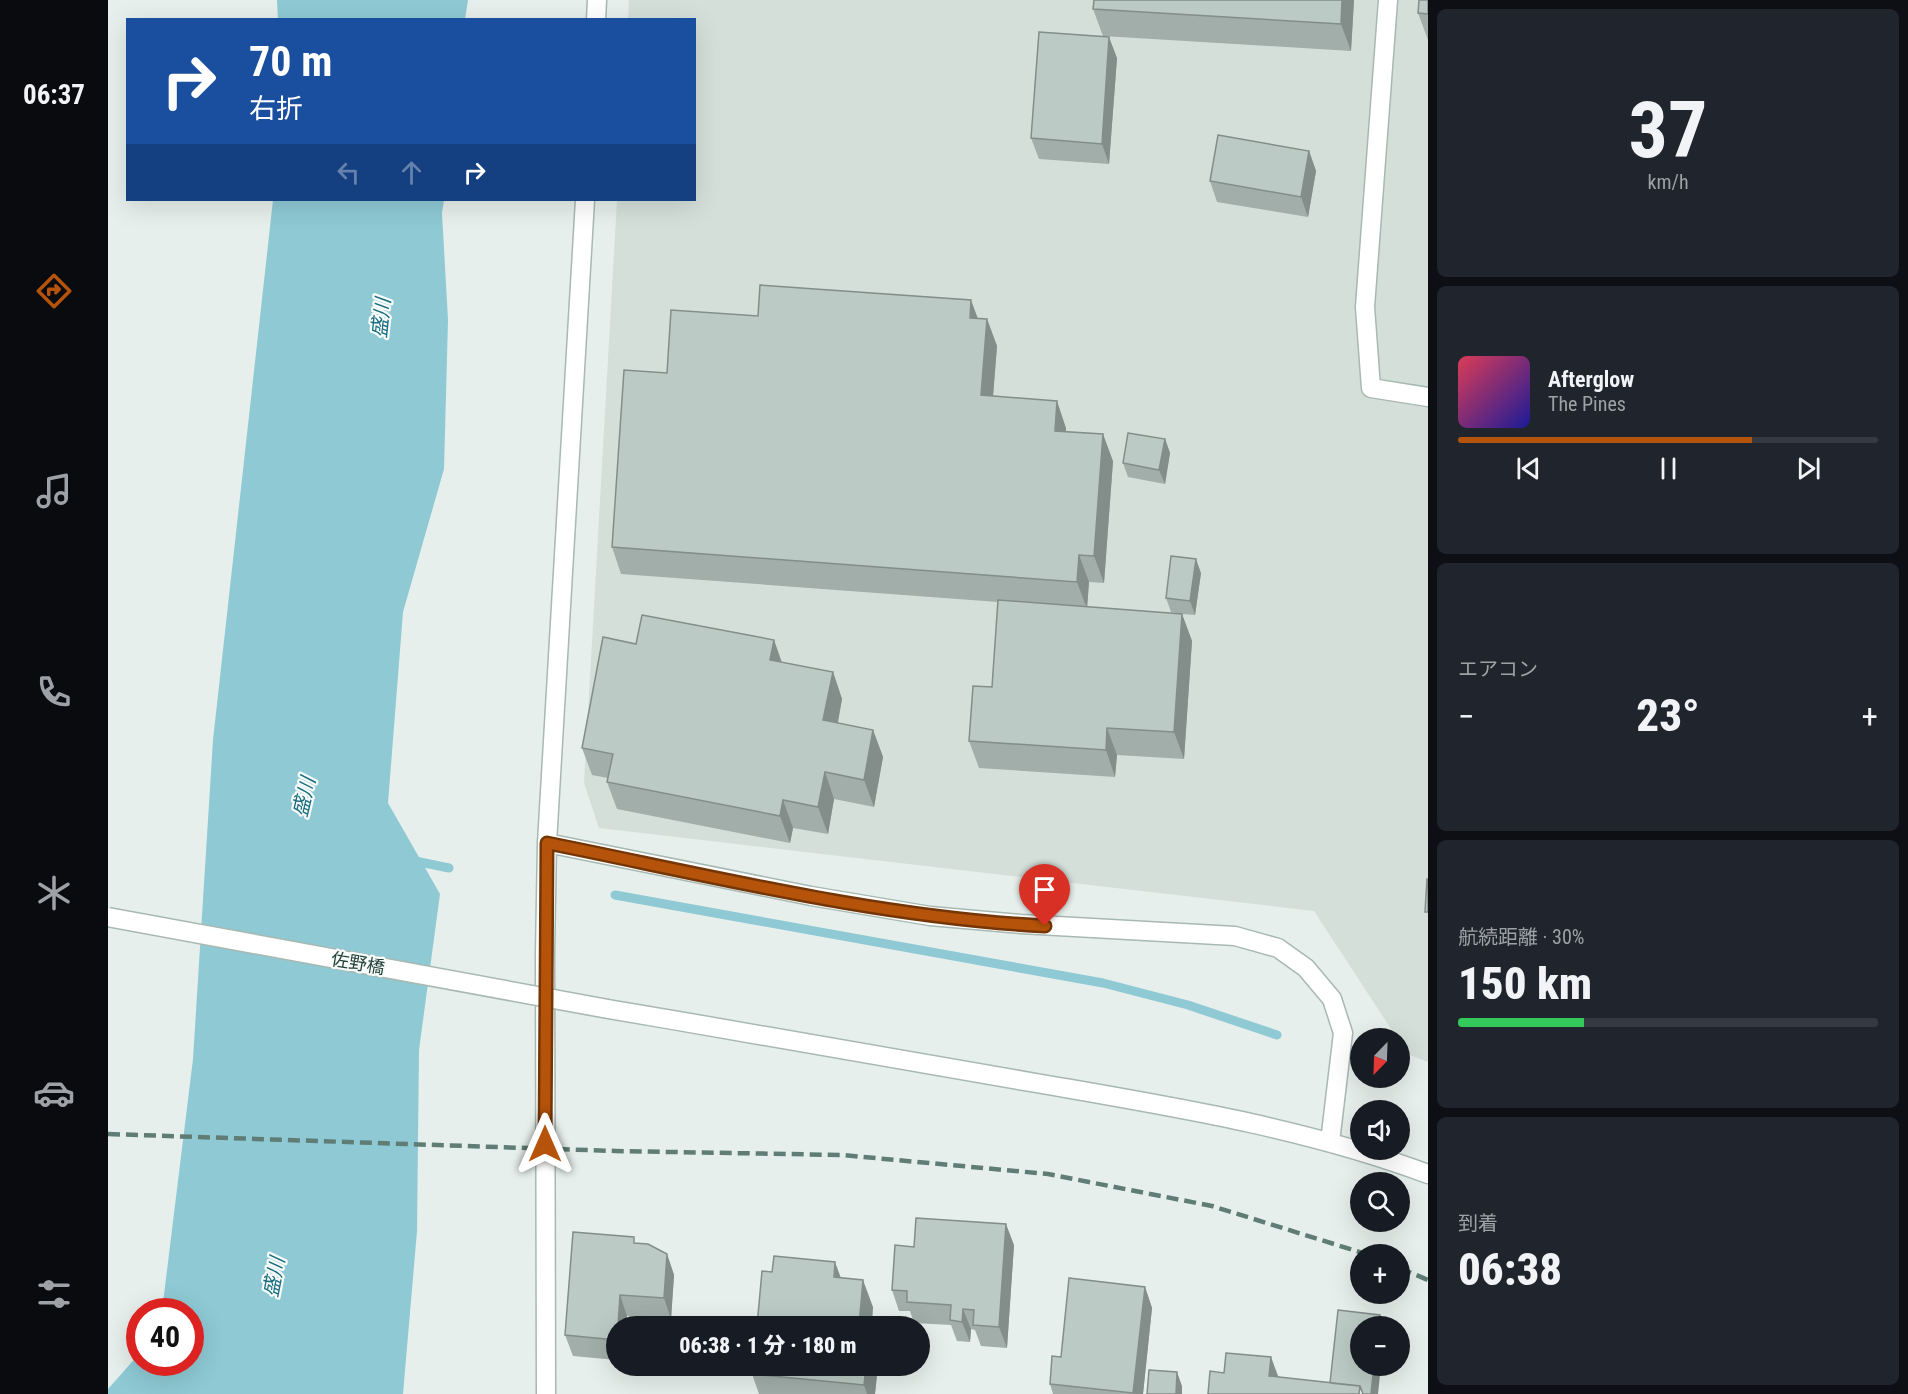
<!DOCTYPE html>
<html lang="ja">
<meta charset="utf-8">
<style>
:root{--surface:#171b24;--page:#20242c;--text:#f1f3f6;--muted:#9ea1a6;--line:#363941;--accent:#b45309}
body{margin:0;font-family:"Roboto Condensed","Noto Sans JP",sans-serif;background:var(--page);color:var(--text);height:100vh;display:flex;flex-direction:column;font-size:22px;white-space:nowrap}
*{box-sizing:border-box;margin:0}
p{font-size:20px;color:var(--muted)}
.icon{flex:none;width:33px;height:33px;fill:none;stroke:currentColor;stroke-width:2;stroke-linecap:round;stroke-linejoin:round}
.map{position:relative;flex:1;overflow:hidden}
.panel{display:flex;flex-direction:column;gap:9px;padding:9px;background:#0d0f14;width:480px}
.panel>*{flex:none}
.hud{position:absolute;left:18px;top:18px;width:570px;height:183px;border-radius:0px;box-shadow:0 6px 24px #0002;background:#1a4fa0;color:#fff;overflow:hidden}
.needle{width:39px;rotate:203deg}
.tools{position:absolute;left:1242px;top:1028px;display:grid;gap:12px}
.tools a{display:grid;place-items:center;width:60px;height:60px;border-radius:50%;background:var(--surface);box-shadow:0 6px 24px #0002;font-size:30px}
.speed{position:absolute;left:18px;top:1298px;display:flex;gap:12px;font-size:30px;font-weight:700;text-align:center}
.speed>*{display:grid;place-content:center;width:78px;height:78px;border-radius:50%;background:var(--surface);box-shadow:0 6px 24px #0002;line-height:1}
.speed .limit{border:9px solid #d22;background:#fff;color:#111}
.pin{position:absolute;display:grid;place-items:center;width:51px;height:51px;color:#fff;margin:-62px -26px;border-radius:50% 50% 50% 0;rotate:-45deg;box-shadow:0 0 6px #0007}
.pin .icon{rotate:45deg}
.me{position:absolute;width:66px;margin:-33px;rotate:0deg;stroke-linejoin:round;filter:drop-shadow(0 0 4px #0008)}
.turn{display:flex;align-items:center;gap:21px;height:126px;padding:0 24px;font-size:27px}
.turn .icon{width:78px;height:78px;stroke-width:2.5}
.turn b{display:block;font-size:42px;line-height:51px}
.lanes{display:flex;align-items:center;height:57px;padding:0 24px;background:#0003;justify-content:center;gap:30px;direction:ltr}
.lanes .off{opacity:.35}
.big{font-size:45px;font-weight:800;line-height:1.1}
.panel .tile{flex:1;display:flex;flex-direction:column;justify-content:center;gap:9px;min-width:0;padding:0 21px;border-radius:9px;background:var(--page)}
.panel .dial{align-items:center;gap:0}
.dial b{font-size:78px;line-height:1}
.song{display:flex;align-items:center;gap:18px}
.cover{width:72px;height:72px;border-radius:9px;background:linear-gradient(135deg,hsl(350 70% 55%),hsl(240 70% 35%))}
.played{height:6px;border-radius:3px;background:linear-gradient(90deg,var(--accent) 70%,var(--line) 70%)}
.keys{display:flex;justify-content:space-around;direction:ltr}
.heat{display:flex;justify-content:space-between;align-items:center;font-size:33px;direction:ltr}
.charge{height:9px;border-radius:4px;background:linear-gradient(90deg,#34c759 30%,var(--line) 0)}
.trip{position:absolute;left:498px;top:1316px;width:324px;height:60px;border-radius:30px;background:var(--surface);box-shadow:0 6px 24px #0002;font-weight:800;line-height:60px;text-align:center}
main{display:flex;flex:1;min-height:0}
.menu{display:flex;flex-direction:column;width:108px;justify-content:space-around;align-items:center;background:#090b0e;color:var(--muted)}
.menu .icon{width:42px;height:42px}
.menu .on{color:var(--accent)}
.menu b{font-size:27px;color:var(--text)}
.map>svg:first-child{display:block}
.built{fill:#d4dfda}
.water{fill:#8ec9d4}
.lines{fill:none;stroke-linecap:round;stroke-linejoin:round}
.stream{stroke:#8ec9d4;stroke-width:9}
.minor-casing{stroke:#a8b8b2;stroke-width:21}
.minor{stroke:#fff;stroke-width:18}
.rail{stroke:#5f7d75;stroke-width:4.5;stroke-dasharray:12 6;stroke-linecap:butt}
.minor-bridge-casing{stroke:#a8b8b2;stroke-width:21;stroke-linecap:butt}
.minor-bridge{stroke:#fff;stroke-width:18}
.wall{fill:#a1aea9}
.shaded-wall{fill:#838d89}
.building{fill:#bbcac4;stroke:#838d89;stroke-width:1.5}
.route-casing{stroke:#753606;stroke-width:15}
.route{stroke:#b45309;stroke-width:10}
.labels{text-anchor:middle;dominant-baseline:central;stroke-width:4.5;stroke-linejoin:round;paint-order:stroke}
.street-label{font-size:18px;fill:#24423a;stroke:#f7fbf9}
.water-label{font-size:20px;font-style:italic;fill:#1c6f80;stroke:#f7fbf9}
</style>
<main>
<nav class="menu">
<b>06:37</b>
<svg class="icon on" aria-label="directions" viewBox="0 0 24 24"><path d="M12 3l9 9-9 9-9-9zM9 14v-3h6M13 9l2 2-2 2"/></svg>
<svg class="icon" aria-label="music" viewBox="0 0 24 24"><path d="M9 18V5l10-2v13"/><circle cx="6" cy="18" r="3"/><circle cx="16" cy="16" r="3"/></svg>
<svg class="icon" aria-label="phone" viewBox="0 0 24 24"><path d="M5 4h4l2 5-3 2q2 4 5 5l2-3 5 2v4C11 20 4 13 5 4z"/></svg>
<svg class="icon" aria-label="climate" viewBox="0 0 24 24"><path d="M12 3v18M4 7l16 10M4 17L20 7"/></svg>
<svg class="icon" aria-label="car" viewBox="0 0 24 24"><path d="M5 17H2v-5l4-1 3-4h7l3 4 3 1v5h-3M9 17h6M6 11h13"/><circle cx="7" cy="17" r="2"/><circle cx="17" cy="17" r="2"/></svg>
<svg class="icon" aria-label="filters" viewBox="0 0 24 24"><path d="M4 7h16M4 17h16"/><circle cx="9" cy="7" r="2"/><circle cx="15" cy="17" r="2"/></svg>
</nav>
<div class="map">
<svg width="1320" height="1394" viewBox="0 0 1320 1394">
<rect width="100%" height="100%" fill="#e6efeb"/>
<path class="built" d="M521,0H1320V1062L1299,1054L1292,1042V1038H1289L1206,911L491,828L476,783L509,200H586V20L520,19Z"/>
<path class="water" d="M169,0H360L357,19L170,20Z
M165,200H336L334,213L340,320L336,469L295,612L280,803L332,894L311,1050L309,1231L295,1394H0V1389L31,1354L32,1362H82V1311H54L85,1059L105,740Z"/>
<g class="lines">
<path class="stream" d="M302,860L341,868
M507,895L995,983L1080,1005L1169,1035"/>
<g class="minor-casing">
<path id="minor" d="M1280,0L1257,307L1263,388L1320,397
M488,20L489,0
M439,843L703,896L822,916L913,924L1127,936L1170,948L1198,968L1224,999L1235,1033L1222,1142
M500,1009C643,1033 786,1058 928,1083C1060,1106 1194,1127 1320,1174
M438,1394L437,953L439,843L477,200"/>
</g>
<use href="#minor" class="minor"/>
<path class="rail" d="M0,1134L508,1151L734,1155L940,1174L1104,1206L1258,1254
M1292,1268L1320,1280"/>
<g class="minor-bridge-casing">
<path id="minor-bridge" d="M0,917L500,1009"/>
</g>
<use href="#minor-bridge" class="minor-bridge"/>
</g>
<path class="wall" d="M1246,0L1243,51L995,36L985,9Z
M1320,0V40L1310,13Z
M1009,58L1001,164L931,159L923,138Z
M1201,151L1208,171L1200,217L1109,202L1102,181Z
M650,316L879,319L889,346L885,396L958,428V432L1005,461L996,583L981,582L979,607L1074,614L1063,612L1058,598L1093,573L1087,615L1074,614L1084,641L1076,759L1009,755L1007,777L871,768L861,741L884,687L890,602L513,574L504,547L559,373Z
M1057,439L1062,453L1057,484L1020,477L1015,463Z
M666,640L674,662L725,672L734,699L730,723L765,730L775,757L766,807L726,799L720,834L685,828L682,843L509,809L499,782L500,778L484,775L474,748L528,644Z
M528,1243L559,1254L566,1275L563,1319L519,1316L508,1326V1360L465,1356L457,1335Z
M906,1245L899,1348L873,1346L867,1330L863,1329L862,1342L849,1341L843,1325L806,1323L802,1311H791L784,1290L806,1247Z
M1037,1287L1044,1308L1035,1394H945L942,1384L953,1357Z
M770,1365L767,1394H651L644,1374Z"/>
<path class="shaded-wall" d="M1234,0H1246L1243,51L1233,24Z
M1001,37L1009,58L1001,164L994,144Z
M1201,151L1208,171L1200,217L1193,197Z
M863,300L873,327L862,318Z
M879,319L889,346L883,422L873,395Z
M949,401L958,428L957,458L947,431Z
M995,434L1005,461L996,583L986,556Z
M1057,439L1062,453L1057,484L1051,470Z
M971,555L981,582L979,609L969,582Z
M1088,559L1093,573L1087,615L1082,601Z
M1074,614L1084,641L1076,759L1066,732Z
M666,640L675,667L662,660Z
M725,672L734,699L725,747L715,720Z
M999,728L1009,755L1007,777L998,750Z
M765,730L775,757L766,807L756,780Z
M717,772L726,799L720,834L710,807Z
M675,800L685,828L682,843L672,816Z
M898,1224L906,1245L899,1348L891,1327Z
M559,1254L566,1275L563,1319L556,1298Z
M727,1262L737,1289L726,1277Z
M755,1280L765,1307L764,1326H751Z
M1037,1287L1044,1308L1035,1394H1025Z
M512,1295L519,1316V1326H510Z
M855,1309L863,1329L862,1342L854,1322Z
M1272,1315L1276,1326H1270Z
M1163,1357L1173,1384L1161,1376Z
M758,1365H770L767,1394H759L756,1385Z
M1266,1365H1273L1270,1394H1263Z
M1069,1372L1074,1386V1394H1068Z"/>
<path class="building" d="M986,0H1234L1233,24L985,9Z
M1311,0H1320V14L1310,13Z
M931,32L1001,37L994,144L923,138Z
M1110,135L1201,151L1193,197L1102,181Z
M652,285L863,300L862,318L879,319L873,395L949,401L947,431L995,434L986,556L971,555L969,582L504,547L516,370L559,373L563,310L650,316Z
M1020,433L1057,439L1051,470L1015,463Z
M1063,556L1088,559L1082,601L1058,598Z
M890,600L1074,614L1066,732L999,728L998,750L861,741L865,686L884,687Z
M534,615L666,640L662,660L725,672L715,720L765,730L756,780L717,772L710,807L675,800L672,816L499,782L505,754L474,748L495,637L528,644Z
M1319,879H1320V912H1317Z
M808,1218L898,1224L891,1327L865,1325L866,1310L855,1309L854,1322L842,1320L843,1305L799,1302V1291L784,1290L787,1245L806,1247Z
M465,1232L526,1237V1243L540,1244L559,1254L556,1298L512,1295L510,1326H508V1340L457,1335Z
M666,1256L727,1262L726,1277L755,1280L751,1326H649L654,1271L664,1272Z
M961,1278L1037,1287L1025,1393L942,1384L944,1356L953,1357Z
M1230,1310L1272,1315L1270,1326H1252V1365H1266L1263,1394H1255L1252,1386L1222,1383Z
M1118,1353L1163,1357L1161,1376L1252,1386L1251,1394H1100L1102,1371L1116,1373Z
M645,1365H758L756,1385L644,1374Z
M1041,1370L1069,1372L1068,1394H1039Z"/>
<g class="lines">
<g class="route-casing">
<path id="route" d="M437,1144L439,843C604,876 768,917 937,926"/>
</g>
<use href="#route" class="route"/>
</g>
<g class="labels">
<g class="street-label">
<text transform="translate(250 963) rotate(10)">佐野橋</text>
</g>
<g class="water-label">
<text transform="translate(273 318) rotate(-84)">盛川</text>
<text transform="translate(196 797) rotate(-77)">盛川</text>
<text transform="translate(166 1277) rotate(-79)">盛川</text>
</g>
</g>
</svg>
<div class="tools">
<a><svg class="needle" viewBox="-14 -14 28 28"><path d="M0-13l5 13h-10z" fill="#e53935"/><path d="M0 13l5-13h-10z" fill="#9ea1a6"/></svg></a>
<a><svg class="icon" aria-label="sound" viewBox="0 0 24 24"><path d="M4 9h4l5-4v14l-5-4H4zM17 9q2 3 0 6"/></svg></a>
<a><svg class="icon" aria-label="search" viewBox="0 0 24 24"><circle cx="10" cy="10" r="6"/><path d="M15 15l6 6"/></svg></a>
<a>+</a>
<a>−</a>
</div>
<div class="speed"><div class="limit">40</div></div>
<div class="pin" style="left:937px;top:926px;background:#d93025"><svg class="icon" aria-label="arrive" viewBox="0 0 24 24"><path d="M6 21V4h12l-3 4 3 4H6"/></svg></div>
<svg class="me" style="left:437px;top:1144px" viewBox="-20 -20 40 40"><path d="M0-17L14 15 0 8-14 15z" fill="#b45309" stroke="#fff" stroke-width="4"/></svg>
<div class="trip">06:38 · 1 分 · 180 m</div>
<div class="hud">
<div class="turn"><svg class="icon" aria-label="right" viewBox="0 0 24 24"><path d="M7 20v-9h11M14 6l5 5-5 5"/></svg><div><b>70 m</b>右折</div></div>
<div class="lanes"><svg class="icon off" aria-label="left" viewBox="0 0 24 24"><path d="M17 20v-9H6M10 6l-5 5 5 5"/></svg><svg class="icon off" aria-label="ahead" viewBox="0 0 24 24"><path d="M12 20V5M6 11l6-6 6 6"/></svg><svg class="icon" aria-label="right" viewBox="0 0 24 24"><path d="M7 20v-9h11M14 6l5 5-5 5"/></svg></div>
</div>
</div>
<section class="panel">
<div class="tile dial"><b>37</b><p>km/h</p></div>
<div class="tile">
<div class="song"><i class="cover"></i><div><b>Afterglow</b><p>The Pines</p></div></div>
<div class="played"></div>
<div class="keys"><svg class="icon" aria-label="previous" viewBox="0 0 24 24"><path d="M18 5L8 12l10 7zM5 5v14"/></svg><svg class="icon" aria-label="pause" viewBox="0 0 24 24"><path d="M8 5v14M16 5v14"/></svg><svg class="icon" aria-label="next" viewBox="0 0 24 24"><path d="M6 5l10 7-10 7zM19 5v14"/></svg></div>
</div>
<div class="tile"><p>エアコン</p>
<div class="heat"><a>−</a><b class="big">23°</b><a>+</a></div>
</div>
<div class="tile"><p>航続距離 · 30%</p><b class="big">150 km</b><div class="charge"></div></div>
<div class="tile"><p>到着</p><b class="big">06:38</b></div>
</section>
</main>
